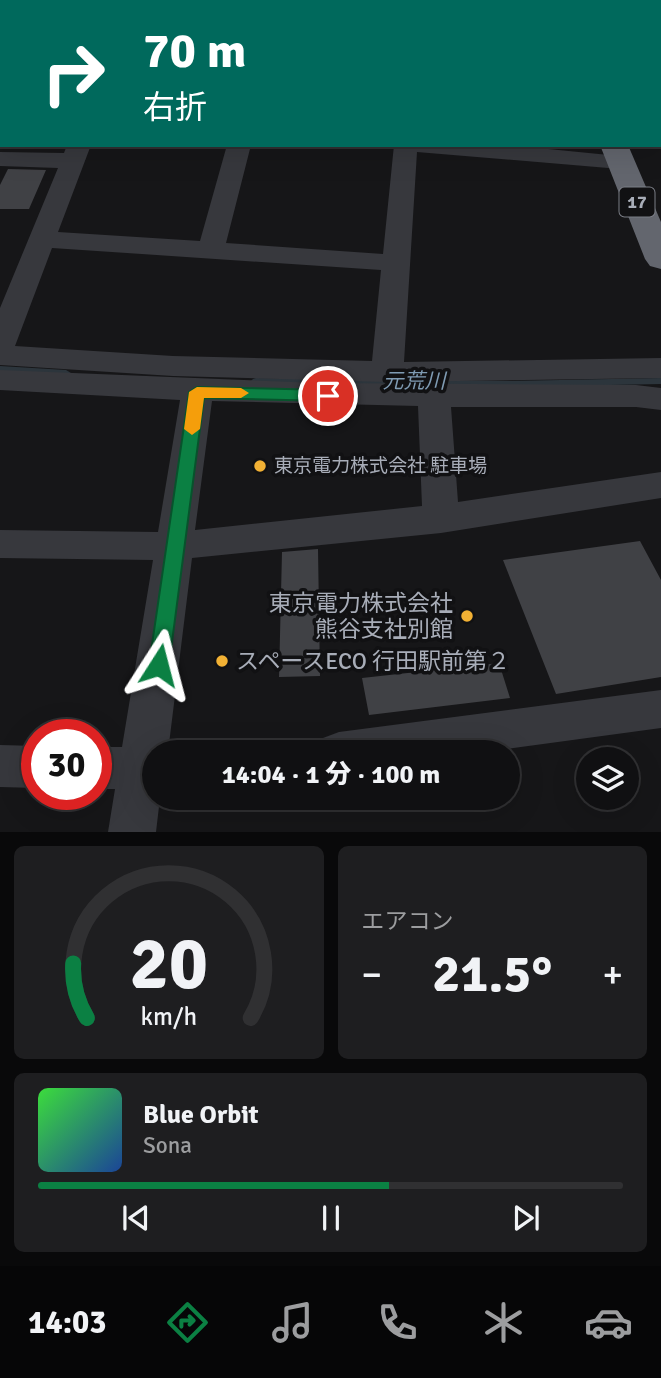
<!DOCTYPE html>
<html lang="ja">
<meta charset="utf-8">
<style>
:root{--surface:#101012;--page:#1e1e20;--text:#f1f3f6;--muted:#9c9d9f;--line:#303032;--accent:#0b8043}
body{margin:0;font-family:Signika,"Noto Sans JP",sans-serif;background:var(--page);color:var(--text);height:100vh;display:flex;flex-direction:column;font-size:26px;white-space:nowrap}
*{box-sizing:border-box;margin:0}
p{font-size:23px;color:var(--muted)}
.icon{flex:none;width:38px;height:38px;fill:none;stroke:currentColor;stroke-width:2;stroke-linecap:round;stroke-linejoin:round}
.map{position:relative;height:832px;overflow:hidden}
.panel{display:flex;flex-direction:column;gap:14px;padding:14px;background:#09090a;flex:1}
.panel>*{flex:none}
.hud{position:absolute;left:0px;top:0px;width:662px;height:147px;box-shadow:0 7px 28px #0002,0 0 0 2px var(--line);background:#00695c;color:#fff;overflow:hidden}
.controls{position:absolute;left:576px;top:747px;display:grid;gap:14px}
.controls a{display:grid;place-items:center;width:63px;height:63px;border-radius:50%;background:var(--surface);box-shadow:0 7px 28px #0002,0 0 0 2px var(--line);font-size:35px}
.speed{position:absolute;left:21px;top:719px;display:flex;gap:14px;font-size:35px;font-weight:700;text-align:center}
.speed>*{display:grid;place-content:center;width:91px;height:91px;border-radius:50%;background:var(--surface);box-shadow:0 7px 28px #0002,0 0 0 2px var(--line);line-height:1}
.speed .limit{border:10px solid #d22;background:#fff;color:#111}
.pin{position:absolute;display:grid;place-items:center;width:60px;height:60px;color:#fff;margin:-30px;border:4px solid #fff;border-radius:50%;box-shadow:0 2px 7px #0007}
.me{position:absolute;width:77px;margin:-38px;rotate:9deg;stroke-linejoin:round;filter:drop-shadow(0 0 5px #0008)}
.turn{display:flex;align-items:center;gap:24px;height:147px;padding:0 28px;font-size:32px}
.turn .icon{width:91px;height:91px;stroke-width:2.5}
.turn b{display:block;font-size:49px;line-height:60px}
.big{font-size:52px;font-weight:800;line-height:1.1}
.panel .card{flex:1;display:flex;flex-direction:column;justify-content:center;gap:10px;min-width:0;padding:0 24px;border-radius:10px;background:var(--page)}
.panel .dial{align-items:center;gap:0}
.dial svg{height:182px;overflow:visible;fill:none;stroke:var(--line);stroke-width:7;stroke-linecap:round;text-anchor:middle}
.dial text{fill:var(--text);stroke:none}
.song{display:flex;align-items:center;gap:21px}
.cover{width:84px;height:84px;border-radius:10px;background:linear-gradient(135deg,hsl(120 70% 55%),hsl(220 70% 35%))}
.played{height:7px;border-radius:4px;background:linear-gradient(90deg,var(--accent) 60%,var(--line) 60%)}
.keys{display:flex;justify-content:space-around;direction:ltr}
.heat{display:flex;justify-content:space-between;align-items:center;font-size:38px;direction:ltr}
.panel .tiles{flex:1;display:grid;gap:14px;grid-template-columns:1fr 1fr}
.card:last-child{grid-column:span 2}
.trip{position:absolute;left:142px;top:740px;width:378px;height:70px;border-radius:35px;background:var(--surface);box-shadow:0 7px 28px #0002,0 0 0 2px var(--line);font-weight:800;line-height:70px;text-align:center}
.dock{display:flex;height:112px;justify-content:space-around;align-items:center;background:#060607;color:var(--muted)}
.dock .icon{width:49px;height:49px}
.dock .on{color:var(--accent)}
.dock b{font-size:32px;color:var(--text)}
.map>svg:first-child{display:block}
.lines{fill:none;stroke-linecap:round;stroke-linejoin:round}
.stream{fill:#2c353c;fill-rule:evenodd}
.building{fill:#404145}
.minor{fill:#37383d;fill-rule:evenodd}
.highway{fill:#63666e;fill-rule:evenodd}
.route{fill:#0b8043;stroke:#07532c;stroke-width:2}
.slow{fill:#f59e0b}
.poi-dot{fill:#f2b134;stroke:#111113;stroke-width:2.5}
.labels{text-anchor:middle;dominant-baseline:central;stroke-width:7;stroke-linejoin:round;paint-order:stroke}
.shield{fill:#111113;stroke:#7b7e86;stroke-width:2}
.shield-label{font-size:18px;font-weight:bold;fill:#a8adb8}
.poi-label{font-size:19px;fill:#a8adb8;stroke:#111113;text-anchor:start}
.water-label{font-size:21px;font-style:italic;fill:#7f9bb3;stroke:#111113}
.near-poi-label{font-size:23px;fill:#a8adb8;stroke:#111113;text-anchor:end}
</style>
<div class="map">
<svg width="661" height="832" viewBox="0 0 661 832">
<rect width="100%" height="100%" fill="#161618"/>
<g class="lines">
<path class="stream" d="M0,366L66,370L71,373L66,376L0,372Z
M256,378L510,381L661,378V384L510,387L253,383L251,381L253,379Z"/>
</g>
<path class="building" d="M8,169L46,170L29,209H0V185Z
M640,541L661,580V677L556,694L503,560Z
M318,549L320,676L279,677L282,552Z
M499,663L510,698L369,715L362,678Z"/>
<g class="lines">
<path class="minor" d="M130,0H148L129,2Z
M394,0H412V2H394Z
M528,0H591L592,2H529Z
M661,0V11H660V2H653Z
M0,45H2L0,59Z
M67,145H91L58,232L200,241L227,145H251L226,243L383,254L394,145H508L629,157L632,162L629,167L620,169L417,152L404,362L661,358V378L387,382L173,376L0,365V308L58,168L0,166V152L64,153ZM52,248L381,270L372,361L173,356L15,346Z
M0,370L318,383L636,385L661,388V410L636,407H451L458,502L661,472V498L441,533L192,558L168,752H154V798H160L156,832H108L115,789H96V747H122L153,560L0,558V530L158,532L180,400L0,390ZM212,401L418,406L422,506L195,530Z
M661,690V728L483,752H317L323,738L339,732Z
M0,745L37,746V788L0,787Z"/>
<path class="highway" d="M543,0H565L566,2H544Z
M600,145H628L661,222V269L650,266L645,259Z"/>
</g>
<path class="route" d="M197,387L328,390L336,396L328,401L204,398L169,665L166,671L159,674L152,671L149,665L189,392Z"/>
<path class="slow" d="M197,387L241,388L249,393L241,398H204L200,429L192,435L184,429L189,392Z"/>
<g class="poi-dot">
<circle cx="260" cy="466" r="7"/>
<circle cx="467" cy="616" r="7"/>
<circle cx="222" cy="661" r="7"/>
</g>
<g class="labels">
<rect class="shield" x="619.5" y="187.5" width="35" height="29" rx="5"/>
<g class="shield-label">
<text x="637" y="202">17</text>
</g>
<g class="poi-label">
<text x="274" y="466">東京電力株式会社 駐車場</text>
</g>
<g class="water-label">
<text x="414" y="381">元荒川</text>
</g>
<g class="near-poi-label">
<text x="453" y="603">東京電力株式会社<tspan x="453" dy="26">熊谷支社別館</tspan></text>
<text x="236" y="661" text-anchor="start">スペースECO 行田駅前第２</text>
</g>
</g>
</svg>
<div class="controls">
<a><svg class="icon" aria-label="layers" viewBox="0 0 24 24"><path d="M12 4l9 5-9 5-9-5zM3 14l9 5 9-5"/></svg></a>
</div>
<div class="speed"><div class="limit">30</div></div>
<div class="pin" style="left:328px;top:396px;background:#d93025"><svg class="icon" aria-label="arrive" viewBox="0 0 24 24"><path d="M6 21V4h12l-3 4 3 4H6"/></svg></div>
<svg class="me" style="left:159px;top:665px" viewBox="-20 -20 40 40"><path d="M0-17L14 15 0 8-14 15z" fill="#0b8043" stroke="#fff" stroke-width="4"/></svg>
<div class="trip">14:04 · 1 分 · 100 m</div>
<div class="hud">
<div class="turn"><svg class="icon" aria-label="right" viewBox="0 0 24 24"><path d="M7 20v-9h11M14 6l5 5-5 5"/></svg><div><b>70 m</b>右折</div></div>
</div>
</div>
<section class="panel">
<div class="tiles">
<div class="card dial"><svg viewBox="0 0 100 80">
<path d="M14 69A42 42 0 1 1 86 69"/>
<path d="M14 69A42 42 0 0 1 8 45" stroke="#0b8043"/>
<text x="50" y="56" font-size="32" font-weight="700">20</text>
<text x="50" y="72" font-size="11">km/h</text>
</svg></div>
<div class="card"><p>エアコン</p>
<div class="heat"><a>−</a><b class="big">21.5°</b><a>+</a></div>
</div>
<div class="card">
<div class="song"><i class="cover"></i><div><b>Blue Orbit</b><p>Sona</p></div></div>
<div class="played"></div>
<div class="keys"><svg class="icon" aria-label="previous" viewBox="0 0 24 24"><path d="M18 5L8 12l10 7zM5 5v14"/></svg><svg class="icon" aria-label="pause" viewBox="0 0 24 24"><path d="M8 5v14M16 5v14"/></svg><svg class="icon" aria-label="next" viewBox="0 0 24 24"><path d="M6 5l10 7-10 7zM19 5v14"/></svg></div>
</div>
</div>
</section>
<nav class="dock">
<b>14:03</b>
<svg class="icon on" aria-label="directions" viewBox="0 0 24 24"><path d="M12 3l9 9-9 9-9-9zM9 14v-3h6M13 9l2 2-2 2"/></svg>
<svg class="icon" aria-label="music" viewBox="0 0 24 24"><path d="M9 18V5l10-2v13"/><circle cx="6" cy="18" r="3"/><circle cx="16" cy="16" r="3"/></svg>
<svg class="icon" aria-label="phone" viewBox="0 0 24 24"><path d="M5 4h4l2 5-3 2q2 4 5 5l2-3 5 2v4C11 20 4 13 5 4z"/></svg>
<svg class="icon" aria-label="climate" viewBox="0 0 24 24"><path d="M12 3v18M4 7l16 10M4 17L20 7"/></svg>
<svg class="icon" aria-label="car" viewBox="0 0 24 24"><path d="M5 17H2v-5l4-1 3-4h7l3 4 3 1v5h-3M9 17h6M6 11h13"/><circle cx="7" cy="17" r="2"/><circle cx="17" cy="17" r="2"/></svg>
</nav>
